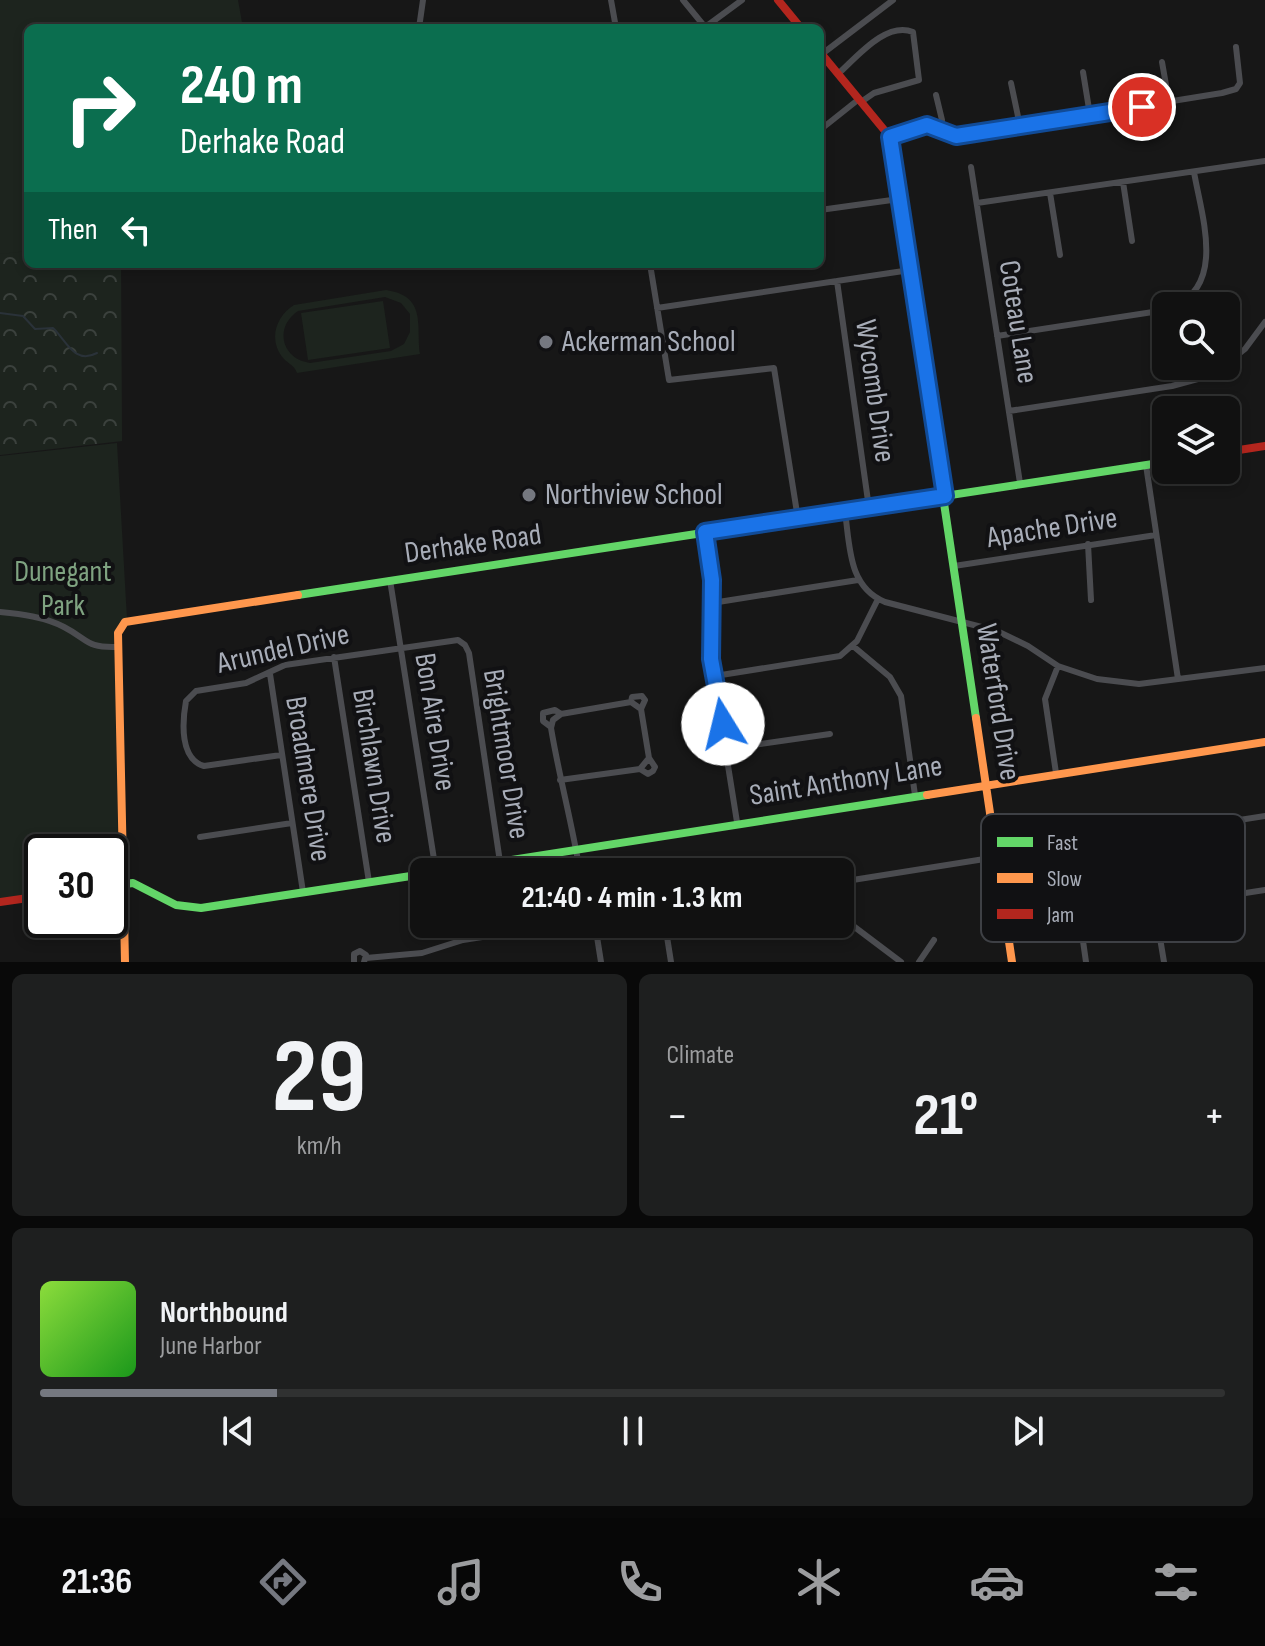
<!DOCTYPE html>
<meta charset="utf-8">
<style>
:root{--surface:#111;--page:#1e1f1f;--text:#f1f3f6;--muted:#9c9d9f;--line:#303131;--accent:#757880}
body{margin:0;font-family:"Sofia Sans Condensed",sans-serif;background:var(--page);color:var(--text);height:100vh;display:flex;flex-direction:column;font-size:30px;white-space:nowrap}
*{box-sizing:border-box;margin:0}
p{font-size:26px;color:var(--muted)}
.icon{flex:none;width:44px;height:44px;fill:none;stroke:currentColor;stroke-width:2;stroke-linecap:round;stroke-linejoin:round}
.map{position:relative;height:962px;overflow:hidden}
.details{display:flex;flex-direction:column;gap:12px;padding:12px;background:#090909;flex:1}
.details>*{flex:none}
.guide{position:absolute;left:24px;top:24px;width:800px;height:244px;border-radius:12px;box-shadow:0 4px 12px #0003,0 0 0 2px var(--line);background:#0b6e4f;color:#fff;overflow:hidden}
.tools{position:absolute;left:1152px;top:292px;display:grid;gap:16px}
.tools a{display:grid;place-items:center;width:88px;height:88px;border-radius:12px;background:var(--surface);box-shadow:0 4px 12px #0003,0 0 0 2px var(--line);font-size:40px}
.speed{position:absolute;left:24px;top:834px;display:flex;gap:16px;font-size:40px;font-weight:700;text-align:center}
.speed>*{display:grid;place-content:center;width:104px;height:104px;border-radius:50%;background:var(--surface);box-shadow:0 4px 12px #0003,0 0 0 2px var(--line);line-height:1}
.speed .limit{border:4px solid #111;border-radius:12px;background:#fff;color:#111}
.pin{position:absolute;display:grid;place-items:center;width:68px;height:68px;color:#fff;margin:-34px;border:4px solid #fff;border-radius:50%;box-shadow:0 2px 8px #0007}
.me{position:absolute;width:88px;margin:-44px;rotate:351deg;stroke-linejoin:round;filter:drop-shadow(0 0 6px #0008)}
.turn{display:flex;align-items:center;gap:28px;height:168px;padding:0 24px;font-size:36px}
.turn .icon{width:104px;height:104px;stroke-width:2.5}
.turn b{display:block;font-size:56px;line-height:68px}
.then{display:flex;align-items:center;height:76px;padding:0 24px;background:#0003;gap:16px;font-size:30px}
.big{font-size:60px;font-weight:700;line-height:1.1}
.details .widget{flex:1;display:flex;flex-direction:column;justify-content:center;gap:12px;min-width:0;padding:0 28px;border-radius:12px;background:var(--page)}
.details .dial{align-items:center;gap:0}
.dial b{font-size:104px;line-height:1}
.song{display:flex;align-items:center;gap:24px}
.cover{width:96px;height:96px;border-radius:12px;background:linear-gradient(135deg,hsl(90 70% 55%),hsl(120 70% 35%))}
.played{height:8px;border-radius:4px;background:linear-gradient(90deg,var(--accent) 20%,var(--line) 20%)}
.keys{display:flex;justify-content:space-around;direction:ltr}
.heat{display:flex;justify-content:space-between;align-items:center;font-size:44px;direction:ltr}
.details .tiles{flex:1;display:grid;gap:12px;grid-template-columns:1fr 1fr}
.widget:last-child{grid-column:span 2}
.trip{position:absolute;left:410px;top:858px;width:444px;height:80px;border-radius:12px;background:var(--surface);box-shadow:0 4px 12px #0003,0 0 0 2px var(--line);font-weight:700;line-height:80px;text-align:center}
.menu{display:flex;height:128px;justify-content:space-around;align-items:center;background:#070707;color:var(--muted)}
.menu .icon{width:56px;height:56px}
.menu .selected{color:var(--accent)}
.menu b{font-size:36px;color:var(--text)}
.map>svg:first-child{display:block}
.forest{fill:url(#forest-crowns)}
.park{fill:#1d241e;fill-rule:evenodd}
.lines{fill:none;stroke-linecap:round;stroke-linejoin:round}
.stream{stroke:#2a3239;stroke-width:2}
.street{stroke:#4b4c50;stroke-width:6}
.fast{stroke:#63d668;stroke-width:8}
.slow{stroke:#ff974d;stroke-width:8}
.jam{stroke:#b3261e;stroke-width:8}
.route-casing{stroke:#114b97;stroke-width:20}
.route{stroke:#1a73e8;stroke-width:14}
.poi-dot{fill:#757880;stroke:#111113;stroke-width:3}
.labels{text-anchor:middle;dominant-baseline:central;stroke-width:8;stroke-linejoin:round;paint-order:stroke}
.street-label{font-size:30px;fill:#a8adb8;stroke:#111113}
.poi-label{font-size:30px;fill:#a8adb8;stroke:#111113;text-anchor:start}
.park-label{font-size:30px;fill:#7fa381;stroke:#111113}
.key{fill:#111113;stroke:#3e4045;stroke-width:2}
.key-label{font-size:22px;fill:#a8adb8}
</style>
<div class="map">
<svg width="1265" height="962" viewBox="0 0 1265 962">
<defs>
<pattern id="forest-crowns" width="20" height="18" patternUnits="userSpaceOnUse" patternTransform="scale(2)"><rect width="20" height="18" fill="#1d241e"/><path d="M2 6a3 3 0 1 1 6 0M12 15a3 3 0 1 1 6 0" fill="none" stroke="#3b413d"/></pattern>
</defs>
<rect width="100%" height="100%" fill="#171717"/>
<path class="forest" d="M0,0L28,28V264H121L122,441L0,455Z"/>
<path class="park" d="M0,0H238L243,28H28V251L0,254Z
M386,290C427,296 416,325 420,354L297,373C294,365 290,365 284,359C268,341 275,317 294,305ZM385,297L401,303L410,314V332L404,344L391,351L310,363C281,359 274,327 298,311Z
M383,301L390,348L308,360L301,313Z
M117,443L127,619L119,623L114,636L119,880L110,883V852H42V893L0,899V456Z"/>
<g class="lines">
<path class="stream" d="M0,313L23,316L35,329L53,328C66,340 74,365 97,353"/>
<path class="street" d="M611,0L616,28
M683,0L705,27
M419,28L423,0
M704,28L742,0
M822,54L893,0
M1162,62L1169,102
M1083,72L1090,115
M838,74C857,57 886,21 913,32L919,80L874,93L861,102
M1011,83L1020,126
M936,95L942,120L941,130
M820,130L859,99
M890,137L927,125L956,136L1222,93L1236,89L1240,83L1236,47
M971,167L1020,483
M1123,182L1132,241
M1050,193L1060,255
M977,203L1265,161
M820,210L899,199
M650,264L669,380L774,368L798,519
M837,281L869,508
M1175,306C1226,283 1201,214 1194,172
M657,308L910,270
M997,336L1166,310
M1226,364L1245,349L1265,322
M1009,411L1172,386L1205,377L1223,366
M1146,465L1178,679
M845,512C850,546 848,587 885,602L997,631L1028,646L1058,666L1097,679L1139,684L1265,668
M705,532L712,580L711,659L737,822
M1088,544L1091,600
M954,566L1156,535
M390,580L436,872
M712,603L858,580
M0,612C21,614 45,617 64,627C89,640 86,648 117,647
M853,646L890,677L901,696L915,795
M334,657L369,882
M270,674L303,892
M715,676L840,656L857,641L878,599
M631,702L632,697L642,696L645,700L641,709
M551,727L543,721V713L555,710L561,714
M726,749L830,734
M281,755L204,766C180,759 182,723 186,701L196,691L246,683L285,665L458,640L465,645L469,653L500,862
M640,769L648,774L653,771L655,767L649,758
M1056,773L1045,699L1058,666
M560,780L640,769L649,758L641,709L631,702L561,714L553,720L551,728C559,776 572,823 580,872
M200,837L292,823
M840,882L997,857
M1226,896L1265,890
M840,916L901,962
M1080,920L1086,962
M595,924L601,962
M665,924L671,962
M366,958L422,953L463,940L568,924
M354,962V954L360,951L366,955L364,962
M919,962L934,940
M1164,962L1157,920L1149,910L1080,920L1071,852L1081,845L1265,816"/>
<path class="fast" d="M920,342L976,718
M298,595L1166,462
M434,872L927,795
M110,886L133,883L176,905L201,908L424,874"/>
<path class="slow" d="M976,718L1012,962
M927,795L1265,742
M125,962L118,633L125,622L298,595"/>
<path class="jam" d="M778,0L801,28
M820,52L890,137L920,342
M1226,452L1265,446
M0,902L42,896"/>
</g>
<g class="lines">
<g class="route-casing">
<path id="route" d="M723,724L711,659L712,580L705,532L945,496L890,137L927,125L956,136L1142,107"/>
</g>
<use href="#route" class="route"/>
</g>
<g class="poi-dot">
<circle cx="546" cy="342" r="8"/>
<circle cx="529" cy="495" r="8"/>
</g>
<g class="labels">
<g class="street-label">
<text transform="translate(1018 322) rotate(81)">Coteau Lane</text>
<text transform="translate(875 391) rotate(82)">Wycomb Drive</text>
<text transform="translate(1052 528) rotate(-9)">Apache Drive</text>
<text transform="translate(473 544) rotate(-8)">Derhake Road</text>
<text transform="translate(283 649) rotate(-13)">Arundel Drive</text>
<text transform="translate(998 702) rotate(81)">Waterford Drive</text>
<text transform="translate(435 722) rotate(81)">Bon Aire Drive</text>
<text transform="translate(506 754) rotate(81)">Brightmoor Drive</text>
<text transform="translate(374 766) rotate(81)">Birchlawn Drive</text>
<text transform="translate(308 779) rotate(81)">Broadmere Drive</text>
<text transform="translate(846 781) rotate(-9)">Saint Anthony Lane</text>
</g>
<g class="poi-label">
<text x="562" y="342">Ackerman School</text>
<text x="545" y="495">Northview School</text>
</g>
<g class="park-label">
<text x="63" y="572">Dunegant<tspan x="63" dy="34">Park</tspan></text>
</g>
</g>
<rect x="981" y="814" width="264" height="128" rx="12" class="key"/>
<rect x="997" y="837" width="36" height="10" fill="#63d668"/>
<rect x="997" y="873" width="36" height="10" fill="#ff974d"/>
<rect x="997" y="909" width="36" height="10" fill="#b3261e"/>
<g class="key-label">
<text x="1047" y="850">Fast</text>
<text x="1047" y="886">Slow</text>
<text x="1047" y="922">Jam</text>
</g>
</svg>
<div class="tools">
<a><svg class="icon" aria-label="search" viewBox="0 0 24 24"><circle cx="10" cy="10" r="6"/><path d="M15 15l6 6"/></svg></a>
<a><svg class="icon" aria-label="layers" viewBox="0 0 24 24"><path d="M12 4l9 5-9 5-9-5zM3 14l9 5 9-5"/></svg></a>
</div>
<div class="speed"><div class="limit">30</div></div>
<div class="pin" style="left:1142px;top:107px;background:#d93025"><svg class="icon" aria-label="arrive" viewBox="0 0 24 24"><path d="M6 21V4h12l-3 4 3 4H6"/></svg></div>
<svg class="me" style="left:723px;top:724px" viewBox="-20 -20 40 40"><circle r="19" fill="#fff"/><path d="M0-13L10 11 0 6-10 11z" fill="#1a73e8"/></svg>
<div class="trip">21:40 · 4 min · 1.3 km</div>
<div class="guide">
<div class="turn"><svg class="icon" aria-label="right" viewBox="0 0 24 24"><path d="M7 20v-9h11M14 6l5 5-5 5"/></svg><div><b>240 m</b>Derhake Road</div></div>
<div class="then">Then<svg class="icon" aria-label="left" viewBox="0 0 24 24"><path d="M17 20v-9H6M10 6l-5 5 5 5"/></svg></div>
</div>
</div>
<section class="details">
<div class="tiles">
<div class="widget dial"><b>29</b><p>km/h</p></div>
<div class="widget"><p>Climate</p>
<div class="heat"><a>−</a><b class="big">21°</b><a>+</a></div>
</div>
<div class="widget">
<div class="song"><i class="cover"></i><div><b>Northbound</b><p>June Harbor</p></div></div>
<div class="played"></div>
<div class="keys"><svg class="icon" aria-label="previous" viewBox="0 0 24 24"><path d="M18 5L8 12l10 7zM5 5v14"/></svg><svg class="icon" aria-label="pause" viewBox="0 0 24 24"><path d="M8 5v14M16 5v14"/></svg><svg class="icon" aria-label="next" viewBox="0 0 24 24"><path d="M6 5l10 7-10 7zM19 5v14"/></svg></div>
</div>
</div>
</section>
<nav class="menu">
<b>21:36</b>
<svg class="icon selected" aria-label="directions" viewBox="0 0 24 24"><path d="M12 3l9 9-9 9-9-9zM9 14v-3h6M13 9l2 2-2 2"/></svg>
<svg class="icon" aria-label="music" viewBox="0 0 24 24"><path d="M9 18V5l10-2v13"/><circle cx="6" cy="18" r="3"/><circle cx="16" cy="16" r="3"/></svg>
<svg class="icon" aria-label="phone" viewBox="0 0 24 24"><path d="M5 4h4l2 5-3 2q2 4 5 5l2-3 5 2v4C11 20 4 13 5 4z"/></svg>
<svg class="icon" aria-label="climate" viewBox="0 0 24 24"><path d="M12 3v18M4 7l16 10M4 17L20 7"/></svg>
<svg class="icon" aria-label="car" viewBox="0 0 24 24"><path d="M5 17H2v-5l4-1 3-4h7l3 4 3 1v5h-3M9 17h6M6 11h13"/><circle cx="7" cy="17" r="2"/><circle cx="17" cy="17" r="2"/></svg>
<svg class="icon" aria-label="filters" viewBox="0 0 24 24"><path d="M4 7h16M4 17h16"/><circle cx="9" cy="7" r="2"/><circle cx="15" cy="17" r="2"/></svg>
</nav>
